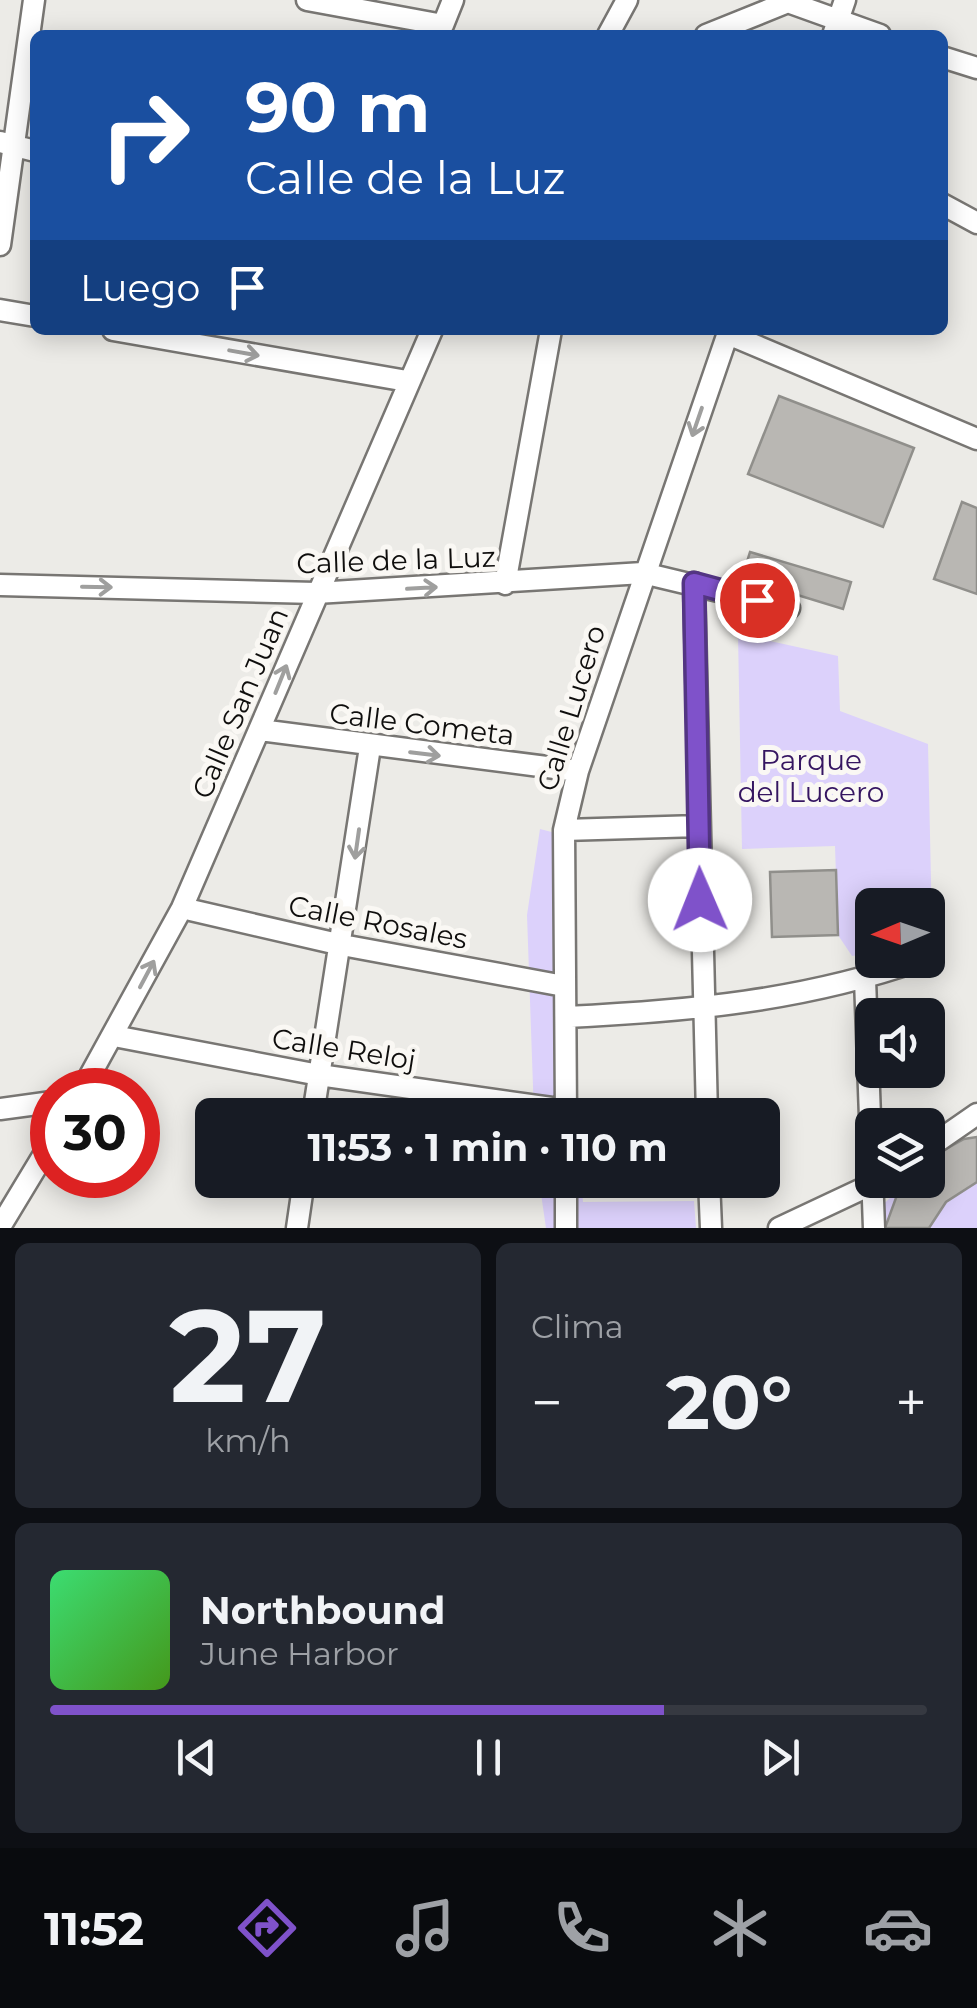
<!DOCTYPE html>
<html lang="es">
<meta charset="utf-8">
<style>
:root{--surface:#171b24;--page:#242831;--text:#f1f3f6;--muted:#9ea1a6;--line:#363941;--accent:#7f52ca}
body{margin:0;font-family:Montserrat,sans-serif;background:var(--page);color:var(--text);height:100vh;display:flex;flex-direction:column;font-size:38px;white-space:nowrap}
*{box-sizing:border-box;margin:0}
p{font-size:32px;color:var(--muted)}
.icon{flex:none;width:55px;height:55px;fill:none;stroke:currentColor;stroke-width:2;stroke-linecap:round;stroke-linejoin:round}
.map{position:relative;height:1228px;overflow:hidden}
.drawer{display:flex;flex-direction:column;gap:15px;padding:15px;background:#0d0f14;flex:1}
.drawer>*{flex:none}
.hud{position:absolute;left:30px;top:30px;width:918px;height:305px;border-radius:15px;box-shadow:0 5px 25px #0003;background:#1a4fa0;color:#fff;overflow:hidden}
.needle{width:65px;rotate:268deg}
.controls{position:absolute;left:855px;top:888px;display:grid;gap:20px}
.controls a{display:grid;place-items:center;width:90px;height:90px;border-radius:15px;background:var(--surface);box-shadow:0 5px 25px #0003;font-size:50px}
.speed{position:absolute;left:30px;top:1068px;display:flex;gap:20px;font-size:50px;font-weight:700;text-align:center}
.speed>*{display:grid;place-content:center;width:130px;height:130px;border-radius:50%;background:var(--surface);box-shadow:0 5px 25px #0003;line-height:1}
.speed .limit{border:15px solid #d22;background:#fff;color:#111}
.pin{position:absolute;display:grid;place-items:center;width:85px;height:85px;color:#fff;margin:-42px;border:5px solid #fff;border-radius:50%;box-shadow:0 2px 10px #0007}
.me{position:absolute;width:110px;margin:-55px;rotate:359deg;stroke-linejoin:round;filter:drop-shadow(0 0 8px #0008)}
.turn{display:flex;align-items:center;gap:35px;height:210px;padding:0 50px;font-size:45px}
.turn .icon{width:130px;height:130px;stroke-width:2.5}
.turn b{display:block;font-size:70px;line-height:85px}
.then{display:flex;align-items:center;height:95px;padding:0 50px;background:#0003;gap:20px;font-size:38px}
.big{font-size:75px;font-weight:700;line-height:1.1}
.drawer .tile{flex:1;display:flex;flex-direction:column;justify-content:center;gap:15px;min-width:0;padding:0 35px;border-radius:15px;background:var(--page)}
.drawer .dial{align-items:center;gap:0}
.dial b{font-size:130px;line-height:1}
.song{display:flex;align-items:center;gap:30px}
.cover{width:120px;height:120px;border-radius:15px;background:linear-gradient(135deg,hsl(140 70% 55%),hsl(100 70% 35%))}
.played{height:10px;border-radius:5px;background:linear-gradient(90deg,var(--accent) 70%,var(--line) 70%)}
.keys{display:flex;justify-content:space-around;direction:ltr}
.heat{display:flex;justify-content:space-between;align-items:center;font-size:55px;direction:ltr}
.drawer .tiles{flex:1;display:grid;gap:15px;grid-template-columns:1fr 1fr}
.tile:last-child{grid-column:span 2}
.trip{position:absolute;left:195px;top:1098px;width:585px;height:100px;border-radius:15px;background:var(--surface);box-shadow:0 5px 25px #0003;font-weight:700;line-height:100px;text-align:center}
.tab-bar{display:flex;height:160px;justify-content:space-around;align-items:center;background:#090b0e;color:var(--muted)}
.tab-bar .icon{width:70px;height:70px}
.tab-bar .selected{color:var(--accent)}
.tab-bar b{font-size:45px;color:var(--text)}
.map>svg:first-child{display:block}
.green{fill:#dcd1fb}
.building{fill:#b9b7b3;stroke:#908f8b;stroke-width:2.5}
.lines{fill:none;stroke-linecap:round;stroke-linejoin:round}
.street-casing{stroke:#787673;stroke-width:25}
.street{stroke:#fff;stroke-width:20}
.oneway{stroke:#9f9f9e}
.route-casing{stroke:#533583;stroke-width:25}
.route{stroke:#7f52ca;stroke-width:18}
.labels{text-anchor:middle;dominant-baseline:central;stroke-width:10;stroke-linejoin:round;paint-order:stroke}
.street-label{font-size:28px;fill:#0f0e0d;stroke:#faf8f4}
.park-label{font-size:28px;fill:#351561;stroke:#faf8f4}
</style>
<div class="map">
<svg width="977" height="1228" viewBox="0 0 977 1228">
<rect width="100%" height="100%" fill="#ecebe7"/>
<path class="green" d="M738,634L838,656L840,711L928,744L932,926L928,927V905H872V953L852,956L838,935L835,846L742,849Z
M540,829L567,836L577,1115H534L527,915Z
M977,1137V1228H873L872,1215L909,1180H928V1159L964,1139Z
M539,1180H581L583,1202L694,1201L696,1228H546Z"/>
<path class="building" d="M779,396L914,448L883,527L748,474Z
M962,502L977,508V594L934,579Z
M750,552L851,582L843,609L742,578Z
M836,870L838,935L772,937L770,872Z
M977,1137V1182L946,1202L929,1228H885L897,1195L909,1180H928V1159L964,1139Z"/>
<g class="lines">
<g class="street-casing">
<path id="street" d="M307,0L443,25L453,0
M608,35L627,0
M706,35L788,2L880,35
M833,35L845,0
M942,57L977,68
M0,142L35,151
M942,204L977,223
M0,245L34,0
M0,310L35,316
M113,330L407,381
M728,334L977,439
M694,583L707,1115
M505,584L551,330
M0,585L316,593L643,573L789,608
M260,730L578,771
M564,830L699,826
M182,908L342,945L564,986
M865,979L874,1228
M566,1017C690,1011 802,1001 920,960
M114,1036L319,1075L566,1110
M82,1090L182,908L432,330
M0,1109L52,1102
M313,1115L370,747
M566,1115L564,830L578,771L729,330
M928,1148L977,1114
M566,1180V1228
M709,1180L711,1228
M0,1227L52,1141
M297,1228L304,1180
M779,1228L879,1181"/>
</g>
<use href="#street" class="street"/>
</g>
<defs><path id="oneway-shaft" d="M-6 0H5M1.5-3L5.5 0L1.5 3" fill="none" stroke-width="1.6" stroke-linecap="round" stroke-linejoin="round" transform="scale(2.5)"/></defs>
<g class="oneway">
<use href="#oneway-shaft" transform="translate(244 353) rotate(10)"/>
<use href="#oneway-shaft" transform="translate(697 422) rotate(109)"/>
<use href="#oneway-shaft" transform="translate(97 587) rotate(1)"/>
<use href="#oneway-shaft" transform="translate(422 588) rotate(-3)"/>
<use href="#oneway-shaft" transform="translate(281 679) rotate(-68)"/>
<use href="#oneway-shaft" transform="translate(425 754) rotate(7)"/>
<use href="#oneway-shaft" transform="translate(357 844) rotate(98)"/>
<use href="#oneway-shaft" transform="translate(147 974) rotate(-62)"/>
</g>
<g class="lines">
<g class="route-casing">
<path id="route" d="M700,900L694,583L757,600"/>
</g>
<use href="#route" class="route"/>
</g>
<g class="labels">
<g class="street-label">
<text transform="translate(396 560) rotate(-2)">Calle de la Luz</text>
<text transform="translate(240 703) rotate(-67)">Calle San Juan</text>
<text transform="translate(571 708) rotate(-73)">Calle Lucero</text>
<text transform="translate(422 724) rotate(7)">Calle Cometa</text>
<text transform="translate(378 922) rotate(11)">Calle Rosales</text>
<text transform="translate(344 1049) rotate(9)">Calle Reloj</text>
</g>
<g class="park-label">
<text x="811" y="760">Parque<tspan x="811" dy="32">del Lucero</tspan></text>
</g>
</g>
</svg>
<div class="controls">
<a><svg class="needle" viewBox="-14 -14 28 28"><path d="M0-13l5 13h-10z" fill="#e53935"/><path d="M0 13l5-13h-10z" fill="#9ea1a6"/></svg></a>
<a><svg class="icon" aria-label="sound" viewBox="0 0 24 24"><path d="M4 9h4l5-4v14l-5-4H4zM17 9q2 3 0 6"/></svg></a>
<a><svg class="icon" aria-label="layers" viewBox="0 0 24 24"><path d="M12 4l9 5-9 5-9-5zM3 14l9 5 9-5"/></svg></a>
</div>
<div class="speed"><div class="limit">30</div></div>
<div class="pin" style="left:757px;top:600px;background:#d93025"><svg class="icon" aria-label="arrive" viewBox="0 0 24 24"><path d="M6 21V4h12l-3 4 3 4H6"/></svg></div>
<svg class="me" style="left:700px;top:900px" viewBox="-20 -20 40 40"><circle r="19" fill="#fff"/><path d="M0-13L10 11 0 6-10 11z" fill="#7f52ca"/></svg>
<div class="trip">11:53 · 1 min · 110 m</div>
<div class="hud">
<div class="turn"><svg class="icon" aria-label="right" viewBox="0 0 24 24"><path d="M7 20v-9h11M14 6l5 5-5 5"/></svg><div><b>90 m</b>Calle de la Luz</div></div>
<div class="then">Luego<svg class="icon" aria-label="arrive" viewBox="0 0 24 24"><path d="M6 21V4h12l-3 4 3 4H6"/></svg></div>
</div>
</div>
<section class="drawer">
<div class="tiles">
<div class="tile dial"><b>27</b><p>km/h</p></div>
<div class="tile"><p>Clima</p>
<div class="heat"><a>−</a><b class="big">20°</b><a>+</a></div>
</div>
<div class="tile">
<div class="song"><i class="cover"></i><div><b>Northbound</b><p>June Harbor</p></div></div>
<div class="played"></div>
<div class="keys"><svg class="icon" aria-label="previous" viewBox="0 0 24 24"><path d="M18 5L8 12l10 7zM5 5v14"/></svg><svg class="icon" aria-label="pause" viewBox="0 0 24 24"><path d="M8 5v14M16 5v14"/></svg><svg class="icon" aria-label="next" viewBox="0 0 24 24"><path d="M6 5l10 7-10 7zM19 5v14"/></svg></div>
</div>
</div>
</section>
<nav class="tab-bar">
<b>11:52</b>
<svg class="icon selected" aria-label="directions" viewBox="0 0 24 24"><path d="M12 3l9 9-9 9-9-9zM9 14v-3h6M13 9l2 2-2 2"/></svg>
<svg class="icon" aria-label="music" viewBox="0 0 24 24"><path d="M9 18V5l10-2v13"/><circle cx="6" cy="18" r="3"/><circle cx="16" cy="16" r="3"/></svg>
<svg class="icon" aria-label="phone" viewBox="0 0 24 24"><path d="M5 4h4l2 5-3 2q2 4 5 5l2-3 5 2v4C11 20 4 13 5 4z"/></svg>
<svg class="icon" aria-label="climate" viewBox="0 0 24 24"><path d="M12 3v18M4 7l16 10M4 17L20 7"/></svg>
<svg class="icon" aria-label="car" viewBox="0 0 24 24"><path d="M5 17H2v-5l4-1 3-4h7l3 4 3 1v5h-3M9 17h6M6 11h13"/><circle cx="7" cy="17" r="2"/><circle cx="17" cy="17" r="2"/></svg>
</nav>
